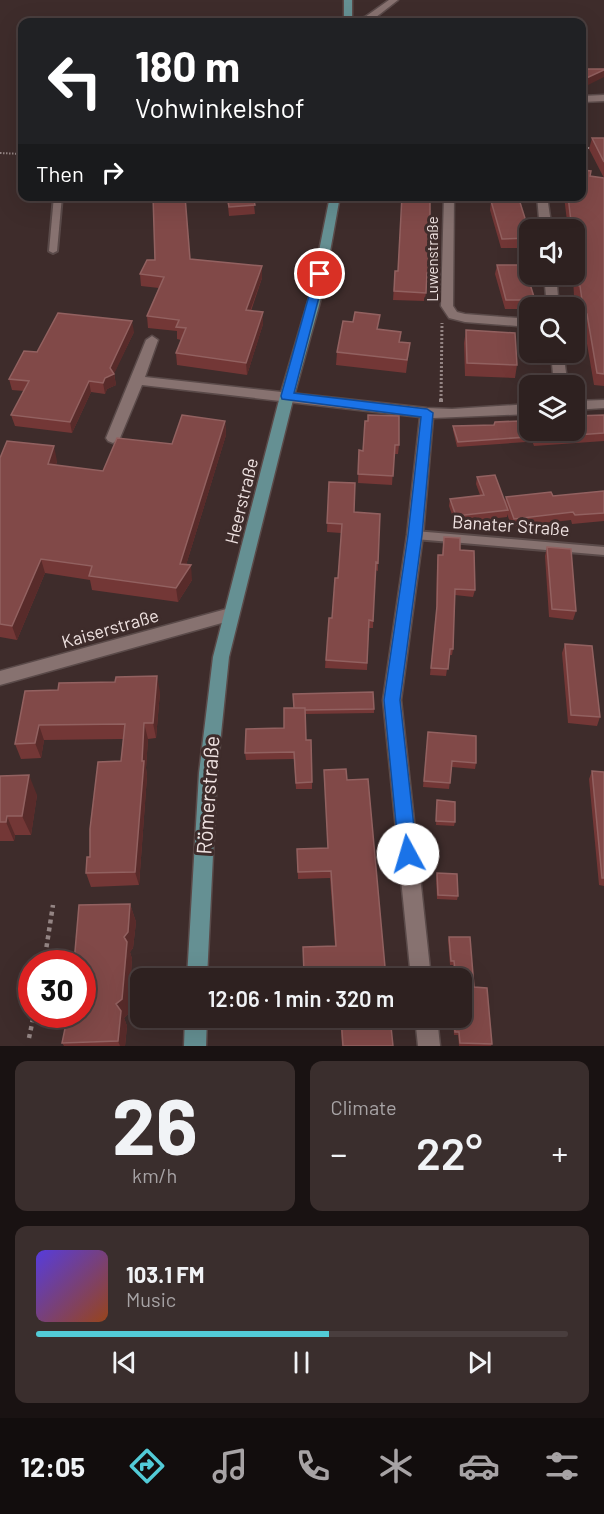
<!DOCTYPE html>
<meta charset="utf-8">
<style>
:root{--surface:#2e2120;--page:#3a2e2d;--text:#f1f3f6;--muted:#a7a3a5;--line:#493e3e;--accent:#52cbd7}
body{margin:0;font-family:Barlow,sans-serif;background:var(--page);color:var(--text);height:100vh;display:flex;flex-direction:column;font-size:22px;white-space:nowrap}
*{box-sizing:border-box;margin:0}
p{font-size:20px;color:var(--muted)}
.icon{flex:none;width:33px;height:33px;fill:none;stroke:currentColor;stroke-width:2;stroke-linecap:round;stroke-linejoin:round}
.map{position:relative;height:1046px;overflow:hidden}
.drawer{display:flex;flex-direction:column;gap:15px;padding:15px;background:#191212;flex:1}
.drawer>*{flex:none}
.hud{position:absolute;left:18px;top:18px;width:568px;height:183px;border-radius:12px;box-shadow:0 6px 24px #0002,0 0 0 2px var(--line);background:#202124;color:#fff;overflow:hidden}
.fabs{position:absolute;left:519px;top:219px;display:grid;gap:12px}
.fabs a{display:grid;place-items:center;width:66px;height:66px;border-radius:12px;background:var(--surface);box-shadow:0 6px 24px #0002,0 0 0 2px var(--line);font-size:30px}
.speed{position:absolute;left:18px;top:950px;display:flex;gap:12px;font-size:30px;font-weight:700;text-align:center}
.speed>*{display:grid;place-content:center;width:78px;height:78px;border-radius:50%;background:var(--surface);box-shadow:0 6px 24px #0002,0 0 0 2px var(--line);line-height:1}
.speed .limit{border:9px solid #d22;background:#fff;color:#111}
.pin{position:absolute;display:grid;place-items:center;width:51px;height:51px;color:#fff;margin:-26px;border:3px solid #fff;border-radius:50%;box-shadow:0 2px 6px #0007}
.me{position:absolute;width:66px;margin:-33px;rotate:354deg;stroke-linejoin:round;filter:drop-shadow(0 0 4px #0008)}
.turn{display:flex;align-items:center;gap:21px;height:126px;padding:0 18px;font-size:27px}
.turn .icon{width:78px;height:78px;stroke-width:2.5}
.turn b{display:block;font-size:42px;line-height:51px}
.then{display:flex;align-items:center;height:57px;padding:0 18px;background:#0003;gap:12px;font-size:22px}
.big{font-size:45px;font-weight:600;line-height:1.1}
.drawer .widget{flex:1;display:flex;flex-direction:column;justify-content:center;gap:9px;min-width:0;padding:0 21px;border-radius:12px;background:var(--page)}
.drawer .dial{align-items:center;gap:0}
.dial b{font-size:78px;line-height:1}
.song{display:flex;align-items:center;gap:18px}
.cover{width:72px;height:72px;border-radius:9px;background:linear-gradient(135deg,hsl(250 70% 55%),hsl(20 70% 35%))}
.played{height:6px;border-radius:3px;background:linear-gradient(90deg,var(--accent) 55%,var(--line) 55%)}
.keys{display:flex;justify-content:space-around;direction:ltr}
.heat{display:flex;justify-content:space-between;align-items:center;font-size:33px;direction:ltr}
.drawer .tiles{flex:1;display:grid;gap:15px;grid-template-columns:1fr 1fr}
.widget:last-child{grid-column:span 2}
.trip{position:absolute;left:130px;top:968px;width:342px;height:60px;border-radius:12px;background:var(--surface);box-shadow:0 6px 24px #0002,0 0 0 2px var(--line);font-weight:600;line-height:60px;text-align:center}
.menu{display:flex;height:96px;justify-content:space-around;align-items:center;background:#120d0d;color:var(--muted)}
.menu .icon{width:42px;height:42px}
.menu .active{color:var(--accent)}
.menu b{font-size:27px;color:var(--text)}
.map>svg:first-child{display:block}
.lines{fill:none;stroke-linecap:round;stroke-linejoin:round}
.service-casing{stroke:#5a4a49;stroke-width:4}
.minor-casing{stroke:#5a4a49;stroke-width:3}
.secondary-casing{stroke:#5a4a49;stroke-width:3}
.path-far3{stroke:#948584;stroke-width:2;stroke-dasharray:1.5 1.5;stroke-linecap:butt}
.path-far2{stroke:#948584;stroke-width:3;stroke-dasharray:2 2;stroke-linecap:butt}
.path-far1{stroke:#948584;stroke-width:4;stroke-dasharray:3 3;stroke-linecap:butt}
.path{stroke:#948584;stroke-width:4.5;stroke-dasharray:4 4;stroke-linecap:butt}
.service{fill:#877270;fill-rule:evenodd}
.minor{fill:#877270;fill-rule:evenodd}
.secondary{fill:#659093;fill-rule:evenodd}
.wall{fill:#733736}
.shaded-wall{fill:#582b2a}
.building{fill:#814948;stroke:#926160;stroke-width:1.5}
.route{fill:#1a73e8;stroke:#114b97;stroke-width:1.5}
.labels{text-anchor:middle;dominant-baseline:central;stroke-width:6;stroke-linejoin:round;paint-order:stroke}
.far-street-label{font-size:15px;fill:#efe2e1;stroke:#3e2c2b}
.street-label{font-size:18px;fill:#efe2e1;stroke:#3e2c2b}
.near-street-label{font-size:21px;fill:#efe2e1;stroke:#3e2c2b}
</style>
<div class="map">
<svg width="604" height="1046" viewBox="0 0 604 1046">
<rect width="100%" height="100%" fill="#3e2c2b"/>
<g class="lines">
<g class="service-casing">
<path id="service" d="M54,196H62L57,251L53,253L49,251Z
M415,531L604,547V555L415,539L411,538L410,535L411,532Z"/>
</g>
<g class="minor-casing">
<path id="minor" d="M389,0H398L371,21L346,22L365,17Z
M604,95V101L582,102V96Z
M444,196H454L453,306L457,312L465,314L530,319V327L465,322L449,318L441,306Z
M537,196H547L552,230H540Z
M544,274H556L559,308H547Z
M152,336L158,340L145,377L427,408L452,409L530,404V414L433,418L423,535L401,700L431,978H411L383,700L407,535L420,417L142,385L120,438L113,443L108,441L106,438L146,340Z
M551,352H563L568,386H554Z
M604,400V408L574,410V401Z
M230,608L236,609L238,614L236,619L0,685V671Z
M415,1017H437L440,1046H418Z"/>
</g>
<g class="secondary-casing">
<path id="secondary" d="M344,0H352V22H344Z
M330,196H340L323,291L294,396L229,657L217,773L207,978H187L199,773L213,657L280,396L311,291Z
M185,1017H207L206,1046H184Z"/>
</g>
<path class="path-far3" d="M582,148H590
M0,153L22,154"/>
<path class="path-far2" d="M474,196L503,201
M441,400L442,323"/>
<path class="path-far1" d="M441,402V398"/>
<path class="path" d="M44,963L53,905
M29,1038L34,1014"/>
<use href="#service" class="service"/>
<use href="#minor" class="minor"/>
<use href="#secondary" class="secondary"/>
</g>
<path class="wall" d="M592,138H604V178L589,149Z
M590,176L604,178V386L594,385L584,326H581L577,297H574L573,274H574V230H568L564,196H582Z
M227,196H253L255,214L229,216Z
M497,196H518L530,234L529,248H501L490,210L491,201L499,200Z
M190,259L262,266V278L251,311L263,324L247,375L177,365L176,353L181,340L177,339V331L148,328L147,316L159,288L141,286L140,274L155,260Z
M497,265L535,300L533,308H530V309H505L495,274Z
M395,271L430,273L429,281H427L425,301L393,300Z
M379,330L401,332L400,342L410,343L406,373L336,365L337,352Z
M466,330L517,365L515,378L465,376L464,343Z
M134,332L114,373L116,385L107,389L105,394L91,392L72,433L15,426L11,415L24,391L12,390L9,379L37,352Z
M604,415V441L534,446L527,428L530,419V430H574Z
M225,421L226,435L186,565L192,580L178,602L92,590L90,580L45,573L17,640L0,637V458L57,461L56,465L103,471L172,444Z
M365,421L399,445L398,454H394L392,485L358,483L359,450L363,451Z
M453,426L521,427L527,437L526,442L457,447L453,430Z
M477,477L505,501L506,497L553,496L604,491V521L572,524L571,520L512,527L507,514V517L455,523L449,506L450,499L480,495L476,484Z
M329,482L354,512L378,563V571L375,570L373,628H369L367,670L325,668L329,618H332L338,578L341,533L327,532Z
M444,537L460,550L475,590L473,597L455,595L453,649L452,655H449L446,676L430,675L436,613L437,561L438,555H442Z
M547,547L576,611L573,620L549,617L545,556Z
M565,644L600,717L597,726L568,723L562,653Z
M25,691L160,692L156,738L148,739L146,768L147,776L139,885L91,887L86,873L90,857L121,761L123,739L44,740L41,758L21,759L15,744Z
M284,708L374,709V713L305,714L306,740L312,782V789H296L294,759L246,760L245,753L284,728Z
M428,732L476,763L475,769L452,767L449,789L423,787Z
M324,770L347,780L386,978H304L303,947L335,946L330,878L298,879L297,849L328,848Z
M592,771L604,772V886L599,885L589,779Z
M0,776L37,795L31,835H15L14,841H0Z
M437,800L455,822L454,826L436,825Z
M437,873L458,896L457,900L437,899L436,876Z
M130,904L136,922L133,948L130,952L132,959L128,1014L124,1018L127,1026L125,1046H64L62,1043L68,1014Z
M449,937L474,987L492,1044L491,1046H459L458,1035H454L453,1017H462V978H454L453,965H450L448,940Z
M340,1017H390L393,1046H342Z"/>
<path class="shaded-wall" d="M604,70V77L582,88V80Z
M262,266V278L246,322V310Z
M263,312V324L247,375L246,363Z
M132,321L134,332L114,374L116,385L107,389L105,394L103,383Z
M89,381L91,392L72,433L70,422Z
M225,421L226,435L182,578L180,564Z
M54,446L57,461L51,479L48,464Z
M41,559L45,573L17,640L12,626Z
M191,565L192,580L178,602L176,588Z
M157,676L160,692L156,738L153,723Z
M144,723L148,739L146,768L147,776L139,885L135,872Z
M39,725L44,740L41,758L35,743Z
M29,775L37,795L31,835L22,816Z
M7,816L15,835L14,841L6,822Z
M130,904L136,922L133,948L130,952L132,959L128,1014L124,1018L127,1026L125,1046H120L118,1041L116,1004L124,937Z"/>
<path class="building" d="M582,59L587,69H604V70L582,80Z
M592,138H604V162Z
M582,170L591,171L590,176L604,178V374L597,373L587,314H584L580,286L577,285L574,230H572L568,196H582Z
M153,196H185L190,259L262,266L246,310L263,312L246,363L176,353L186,328L176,327L179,320L147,316L164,277L140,274L147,260H155Z
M227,196H253L255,205L229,207Z
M402,196H430V273H427L426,293L394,291L395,271H398Z
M502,196H518L530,234V238L502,239L491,201L503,200Z
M497,265H524L535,300H506Z
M355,312L380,315L377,329L401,332L399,342L410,343L407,360L337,352L343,321L353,322Z
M58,313L132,321L110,368L114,374L105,378L103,383L89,381L70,422L11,415L29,381L9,379L24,351L37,352Z
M466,330L515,333L517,365L467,363Z
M182,415L225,421L180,564L191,565L176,588L89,576L92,566L41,559L12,626L0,624V458L7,441L54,446L48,464L103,471L117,438L172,444Z
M368,415L399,416V445H395L393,476L358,474L359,450L363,451L365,421H368Z
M604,415V433L535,438L533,430H574V416Z
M519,421L521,427H527V437L458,442L453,426L494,425L495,422Z
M495,475L508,510L456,516L450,499L484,495L477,477Z
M329,482L355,483L354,512L380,514L378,563L376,562L373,621L369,620L367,663L326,660L329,618H332L335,578H338L342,524L327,523Z
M604,491V513L575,515L573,512L514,519L506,497L551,492L553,496Z
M444,537L460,538V550L474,551L475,590L455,589L453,649H450L448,669L431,668L437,606L438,555H443Z
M547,547L571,549L576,611L552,609Z
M565,644L592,646L600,717L571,715Z
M157,676L153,723H144L142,761H144L135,872L86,873L87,857H90V829L98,762L121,761L125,724L39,725L35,743L15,744L25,691L58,690L59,683L115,682L116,677Z
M373,692L374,709L305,710V708H294L293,694Z
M284,708H305L306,740H311L312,782L296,783L294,752L245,753L246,729L284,728Z
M428,732L476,736V763L452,761L450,783L424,781Z
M346,769L347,780L368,779L386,978H338V972L304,974L303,947L336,946L331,871L298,872L297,849L328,848L324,770Z
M592,771L604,772V878H602Z
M29,775L22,816H7L6,822H0V776Z
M437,800L455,802V822L436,821Z
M437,873L457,874L458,896L438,895Z
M130,904L128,932L124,937L127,942L122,999L116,1004L121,1011L118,1041L62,1043L68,1014H82V963H74L79,905Z
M449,937H470L474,987L487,988L492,1044L460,1043L459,1032H455L454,1017H462V978H456L454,961H451Z
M341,1017H390L393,1046H343Z"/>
<path class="route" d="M320,271L325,274L294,393L427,409L433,413L422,535L400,700L417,854L414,860L408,862L402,860L399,854L384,700L408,535L421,417L282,399L281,396L315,274Z"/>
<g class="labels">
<g class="far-street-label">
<text transform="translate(432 259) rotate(-90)">Luwenstraße</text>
</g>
<g class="street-label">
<text transform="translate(241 501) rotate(-76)">Heerstraße</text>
<text transform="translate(511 525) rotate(4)">Banater Straße</text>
<text transform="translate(110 628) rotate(-16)">Kaiserstraße</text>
</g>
<g class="near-street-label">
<text transform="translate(207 795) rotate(-86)">Römerstraße</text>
</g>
</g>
</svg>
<div class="fabs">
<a><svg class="icon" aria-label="sound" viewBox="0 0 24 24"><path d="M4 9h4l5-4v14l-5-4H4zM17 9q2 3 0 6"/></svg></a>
<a><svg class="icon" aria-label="search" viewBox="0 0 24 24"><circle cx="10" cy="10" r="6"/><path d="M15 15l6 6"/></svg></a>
<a><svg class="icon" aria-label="layers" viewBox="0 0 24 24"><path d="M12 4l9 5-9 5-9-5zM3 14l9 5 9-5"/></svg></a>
</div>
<div class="speed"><div class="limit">30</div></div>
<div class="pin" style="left:320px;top:274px;background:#d93025"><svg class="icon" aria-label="arrive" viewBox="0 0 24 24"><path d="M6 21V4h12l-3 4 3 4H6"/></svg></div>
<svg class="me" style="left:408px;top:854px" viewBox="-20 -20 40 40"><circle r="19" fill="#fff"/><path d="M0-13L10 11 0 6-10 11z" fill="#1a73e8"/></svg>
<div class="trip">12:06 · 1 min · 320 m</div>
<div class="hud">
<div class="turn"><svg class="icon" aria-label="left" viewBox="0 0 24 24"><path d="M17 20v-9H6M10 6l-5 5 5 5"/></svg><div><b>180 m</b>Vohwinkelshof</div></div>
<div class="then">Then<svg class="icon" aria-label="right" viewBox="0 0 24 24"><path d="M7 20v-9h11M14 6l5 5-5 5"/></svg></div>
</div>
</div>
<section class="drawer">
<div class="tiles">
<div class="widget dial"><b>26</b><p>km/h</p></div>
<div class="widget"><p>Climate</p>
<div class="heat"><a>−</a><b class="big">22°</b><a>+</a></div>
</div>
<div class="widget">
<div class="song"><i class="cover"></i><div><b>103.1 FM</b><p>Music</p></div></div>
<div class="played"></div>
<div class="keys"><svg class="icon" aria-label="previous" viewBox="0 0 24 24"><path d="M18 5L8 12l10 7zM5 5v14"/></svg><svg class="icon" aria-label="pause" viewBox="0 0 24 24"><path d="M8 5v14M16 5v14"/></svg><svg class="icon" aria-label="next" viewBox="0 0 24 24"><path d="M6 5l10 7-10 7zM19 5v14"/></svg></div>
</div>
</div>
</section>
<nav class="menu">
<b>12:05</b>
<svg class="icon active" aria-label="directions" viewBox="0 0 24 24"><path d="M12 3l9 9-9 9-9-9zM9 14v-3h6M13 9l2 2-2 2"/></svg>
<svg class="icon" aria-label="music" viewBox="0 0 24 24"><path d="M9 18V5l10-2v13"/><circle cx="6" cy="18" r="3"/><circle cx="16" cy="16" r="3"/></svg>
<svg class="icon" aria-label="phone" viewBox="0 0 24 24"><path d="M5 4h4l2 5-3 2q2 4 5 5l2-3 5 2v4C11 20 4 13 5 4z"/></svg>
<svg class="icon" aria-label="climate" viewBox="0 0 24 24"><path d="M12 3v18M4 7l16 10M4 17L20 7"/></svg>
<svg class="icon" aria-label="car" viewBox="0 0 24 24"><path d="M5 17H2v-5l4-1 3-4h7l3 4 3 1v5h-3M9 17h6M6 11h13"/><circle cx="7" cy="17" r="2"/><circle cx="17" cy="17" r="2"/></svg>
<svg class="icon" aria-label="filters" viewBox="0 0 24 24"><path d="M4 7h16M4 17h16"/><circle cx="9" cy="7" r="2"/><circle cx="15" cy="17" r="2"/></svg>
</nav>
